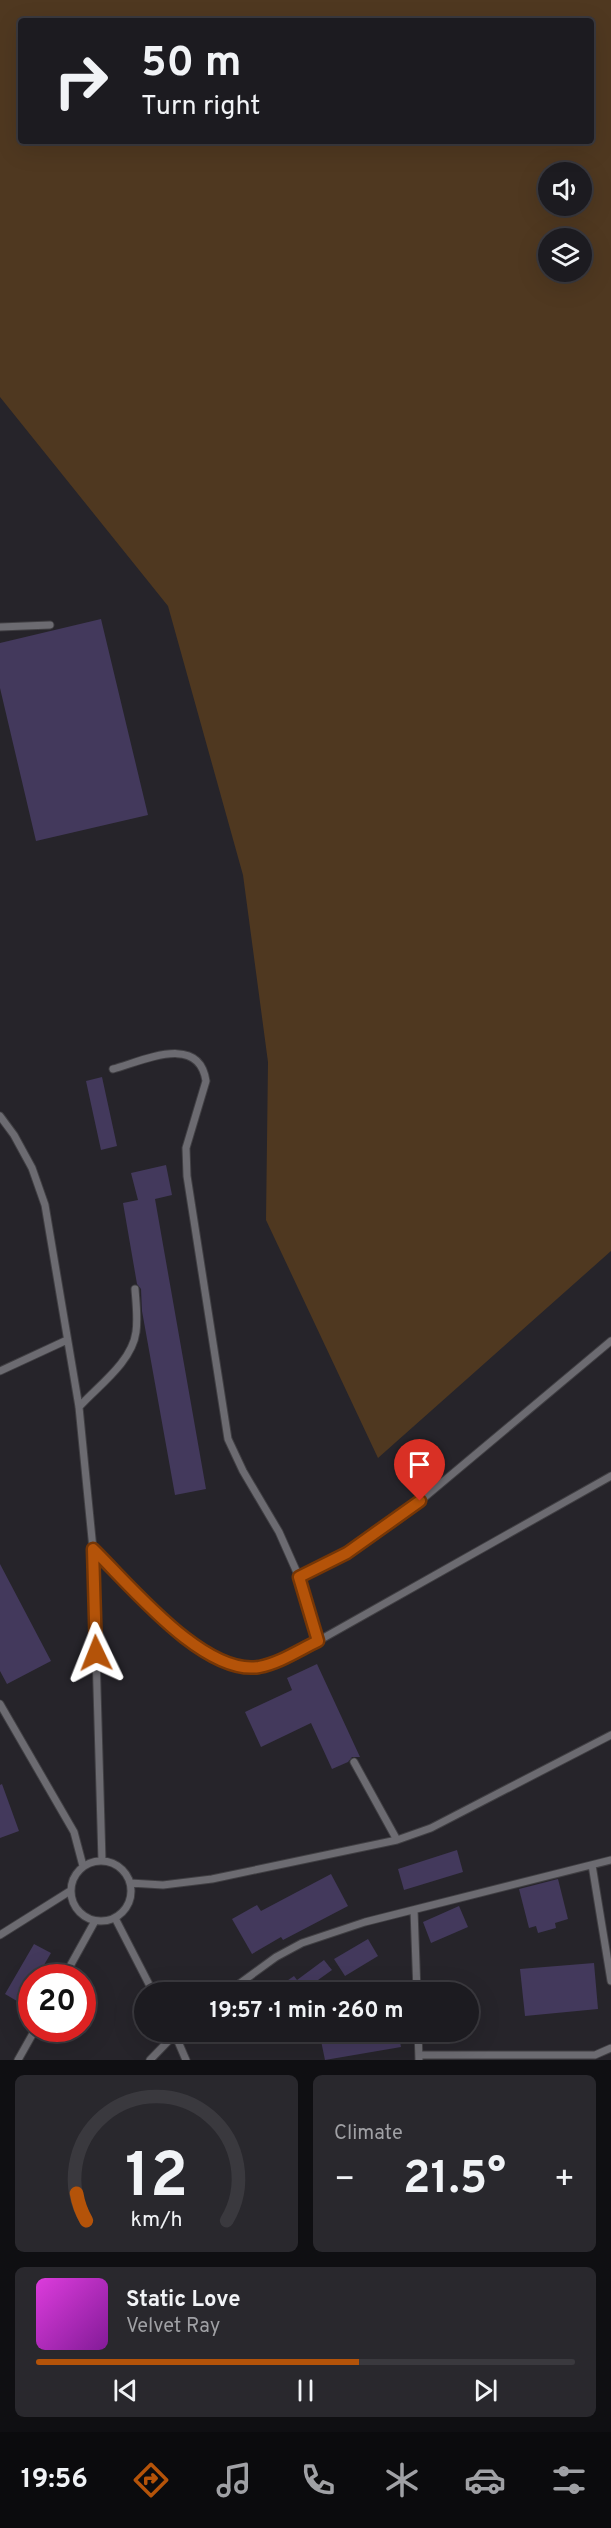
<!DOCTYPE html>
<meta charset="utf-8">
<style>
:root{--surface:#1c1b20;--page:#29282d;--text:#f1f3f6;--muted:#a0a1a5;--line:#3a393e;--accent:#b45309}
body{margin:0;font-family:Overpass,sans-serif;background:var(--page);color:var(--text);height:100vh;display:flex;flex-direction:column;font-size:22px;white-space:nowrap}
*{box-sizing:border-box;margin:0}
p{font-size:20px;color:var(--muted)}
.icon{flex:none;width:33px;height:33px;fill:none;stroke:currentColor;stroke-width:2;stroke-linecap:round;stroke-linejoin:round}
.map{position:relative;height:2060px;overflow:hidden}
.drawer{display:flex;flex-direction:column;gap:15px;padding:15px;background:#0f0f12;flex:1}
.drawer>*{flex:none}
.banner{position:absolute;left:18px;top:18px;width:576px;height:126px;border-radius:6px;box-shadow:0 6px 24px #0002,0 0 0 2px var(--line);background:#1c1b20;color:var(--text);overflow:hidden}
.buttons{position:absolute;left:538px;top:162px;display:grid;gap:12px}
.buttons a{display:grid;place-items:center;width:54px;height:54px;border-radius:50%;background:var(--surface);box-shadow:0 6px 24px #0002,0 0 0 2px var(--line);font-size:30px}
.speed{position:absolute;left:18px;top:1964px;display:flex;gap:12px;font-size:30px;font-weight:700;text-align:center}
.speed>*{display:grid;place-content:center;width:78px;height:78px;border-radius:50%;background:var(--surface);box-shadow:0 6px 24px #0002,0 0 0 2px var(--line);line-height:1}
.speed .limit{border:9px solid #d22;background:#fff;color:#111}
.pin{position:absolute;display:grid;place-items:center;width:51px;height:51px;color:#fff;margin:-62px -26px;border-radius:50% 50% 50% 0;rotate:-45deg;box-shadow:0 0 6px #0007}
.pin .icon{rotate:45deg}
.me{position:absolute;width:66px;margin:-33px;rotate:358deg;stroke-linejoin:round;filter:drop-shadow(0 0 4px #0008)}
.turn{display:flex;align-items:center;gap:21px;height:126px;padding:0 24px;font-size:27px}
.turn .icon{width:78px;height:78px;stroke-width:2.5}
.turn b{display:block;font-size:42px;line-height:51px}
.big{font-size:45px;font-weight:700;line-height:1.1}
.drawer .tile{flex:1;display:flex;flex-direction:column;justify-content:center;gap:9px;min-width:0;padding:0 21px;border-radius:9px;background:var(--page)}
.drawer .dial{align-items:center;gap:0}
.dial svg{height:156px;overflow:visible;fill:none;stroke:var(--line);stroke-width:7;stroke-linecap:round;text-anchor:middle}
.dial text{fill:var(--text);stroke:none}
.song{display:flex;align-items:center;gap:18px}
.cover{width:72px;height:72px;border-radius:9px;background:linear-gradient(135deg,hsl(300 70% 55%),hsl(290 70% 35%))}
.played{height:6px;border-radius:3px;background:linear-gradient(90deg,var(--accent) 60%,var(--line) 60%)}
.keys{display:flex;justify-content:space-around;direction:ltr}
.heat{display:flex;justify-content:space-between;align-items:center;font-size:33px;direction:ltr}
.drawer .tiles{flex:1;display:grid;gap:15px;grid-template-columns:1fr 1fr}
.tile:last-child{grid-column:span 2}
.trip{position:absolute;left:134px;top:1982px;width:345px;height:60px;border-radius:30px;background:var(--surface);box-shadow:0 6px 24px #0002,0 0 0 2px var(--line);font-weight:700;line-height:60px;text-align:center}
.dock{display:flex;height:96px;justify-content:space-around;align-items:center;background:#0b0b0d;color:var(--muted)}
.dock .icon{width:42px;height:42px}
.dock .on{color:var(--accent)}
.dock b{font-size:27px;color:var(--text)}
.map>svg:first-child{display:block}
.green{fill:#4f3820;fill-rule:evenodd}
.building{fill:#43395c}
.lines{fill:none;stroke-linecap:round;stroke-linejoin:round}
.service-casing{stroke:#403f43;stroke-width:9}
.service{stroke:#6c6b71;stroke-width:7}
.route-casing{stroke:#753606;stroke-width:15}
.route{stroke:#b45309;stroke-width:10}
</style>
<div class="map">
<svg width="611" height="2060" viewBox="0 0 611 2060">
<rect width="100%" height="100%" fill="#26242a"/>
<path class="green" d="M0,0H611V1251L378,1458L266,1220L268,1062L243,875L168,606L0,397ZM21,21H591V141H21ZM549,172H582V206H549ZM549,238H582V272H549Z"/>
<path class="building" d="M101,619L148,815L36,841L0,688V643Z
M102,1077L117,1146L101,1150L86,1081Z
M166,1165L172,1195L155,1199L206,1489L175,1495L142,1311L141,1289L137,1284L123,1203L138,1200L131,1173Z
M0,1564L51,1661L7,1684L0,1671Z
M317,1664L360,1757H352L348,1762L332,1769L311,1723L261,1747L245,1712L292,1690L287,1678Z
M2,1784L19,1831L0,1838V1785Z
M457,1850L463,1872L404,1890L398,1869Z
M331,1874L348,1906L283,1940L281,1937L252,1954L232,1919L257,1905L261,1911Z
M558,1879L568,1919L555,1923L556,1928L538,1933L536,1926L529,1928L519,1889Z
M459,1906L468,1927L431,1943L423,1922Z
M368,1939L378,1956L345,1976L334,1959Z
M34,1944L51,1953L37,1977H32V1987L22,2004L5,1994Z
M324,1960L332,1970L304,1990L305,1992H271L294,1976L297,1980Z
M594,1963L598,2009L525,2016L520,1969Z
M347,2031H398L401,2047L325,2060L320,2036Z"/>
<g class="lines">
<g class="service-casing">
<path id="service" d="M0,627L50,625
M113,1069C143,1061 199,1033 206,1081L186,1148L187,1176L228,1439L243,1471L279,1532L299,1577L318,1641
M0,1116L14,1135L32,1168L45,1205L79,1407L93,1549L102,1861
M0,1371L67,1340
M79,1407C98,1386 132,1362 136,1332C138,1318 136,1303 135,1289
M93,1549C130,1585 204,1676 259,1667C280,1663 299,1650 318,1641L611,1476
M299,1577L347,1553L420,1501L611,1341
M0,1704L74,1832L83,1866
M354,1762L397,1840
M71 1891a30 30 0 1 1 60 0a30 30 0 1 1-60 0Z
M592,1865L611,1981
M130,1883L163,1885L212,1879L397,1840L431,1828L611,1735
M414,1910L417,1992
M115,1918L153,1992
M0,1935L70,1891
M64,1977L95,1921
M228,1992L276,1957L302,1943L365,1922L611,1860
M418,2031L419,2060
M174,2032L186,2060
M419,2055H595L611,2048
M18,2060L36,2028
M150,2060L178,2031"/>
</g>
<use href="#service" class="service"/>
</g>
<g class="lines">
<g class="route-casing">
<path id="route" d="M96,1653L93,1549C130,1585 204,1676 259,1667C280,1663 299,1650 318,1641L299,1577L347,1553L420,1501"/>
</g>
<use href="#route" class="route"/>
</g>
</svg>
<div class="buttons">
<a><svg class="icon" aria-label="sound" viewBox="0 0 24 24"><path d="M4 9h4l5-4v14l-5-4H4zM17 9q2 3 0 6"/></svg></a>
<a><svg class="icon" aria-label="layers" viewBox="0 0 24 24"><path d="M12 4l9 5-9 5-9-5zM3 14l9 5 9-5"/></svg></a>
</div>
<div class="speed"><div class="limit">20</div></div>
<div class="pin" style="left:420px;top:1501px;background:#d93025"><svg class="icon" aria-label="arrive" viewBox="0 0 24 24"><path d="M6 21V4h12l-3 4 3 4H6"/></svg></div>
<svg class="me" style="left:96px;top:1653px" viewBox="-20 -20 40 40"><path d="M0-17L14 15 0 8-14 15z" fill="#b45309" stroke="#fff" stroke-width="4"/></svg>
<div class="trip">19:57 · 1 min · 260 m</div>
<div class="banner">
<div class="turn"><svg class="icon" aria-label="right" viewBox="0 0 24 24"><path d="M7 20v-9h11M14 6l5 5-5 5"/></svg><div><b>50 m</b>Turn right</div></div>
</div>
</div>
<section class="drawer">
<div class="tiles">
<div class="tile dial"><svg viewBox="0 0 100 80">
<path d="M14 69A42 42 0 1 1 86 69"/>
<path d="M14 69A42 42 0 0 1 9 55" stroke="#b45309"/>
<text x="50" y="56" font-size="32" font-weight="700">12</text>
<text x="50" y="72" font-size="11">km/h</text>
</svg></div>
<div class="tile"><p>Climate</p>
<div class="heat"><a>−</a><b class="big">21.5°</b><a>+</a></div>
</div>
<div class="tile">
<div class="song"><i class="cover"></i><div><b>Static Love</b><p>Velvet Ray</p></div></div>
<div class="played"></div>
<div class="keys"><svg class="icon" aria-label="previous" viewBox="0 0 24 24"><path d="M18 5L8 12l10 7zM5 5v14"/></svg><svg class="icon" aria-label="pause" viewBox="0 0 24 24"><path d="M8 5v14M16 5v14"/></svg><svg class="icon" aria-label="next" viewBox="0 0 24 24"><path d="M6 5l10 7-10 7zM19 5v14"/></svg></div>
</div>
</div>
</section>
<nav class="dock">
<b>19:56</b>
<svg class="icon on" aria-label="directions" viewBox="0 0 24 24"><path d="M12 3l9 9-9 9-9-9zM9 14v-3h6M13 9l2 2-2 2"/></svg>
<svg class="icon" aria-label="music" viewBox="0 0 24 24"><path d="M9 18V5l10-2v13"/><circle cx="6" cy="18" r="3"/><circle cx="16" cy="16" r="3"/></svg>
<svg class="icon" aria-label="phone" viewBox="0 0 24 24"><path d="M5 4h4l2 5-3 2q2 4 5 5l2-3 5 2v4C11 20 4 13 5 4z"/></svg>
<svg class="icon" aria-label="climate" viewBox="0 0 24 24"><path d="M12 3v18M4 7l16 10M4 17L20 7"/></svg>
<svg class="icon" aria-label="car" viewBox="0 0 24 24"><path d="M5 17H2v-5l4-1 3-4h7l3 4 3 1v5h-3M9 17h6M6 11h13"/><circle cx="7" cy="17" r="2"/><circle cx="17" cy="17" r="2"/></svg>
<svg class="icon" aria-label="filters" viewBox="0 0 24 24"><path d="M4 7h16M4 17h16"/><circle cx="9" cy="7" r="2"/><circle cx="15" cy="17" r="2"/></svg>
</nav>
